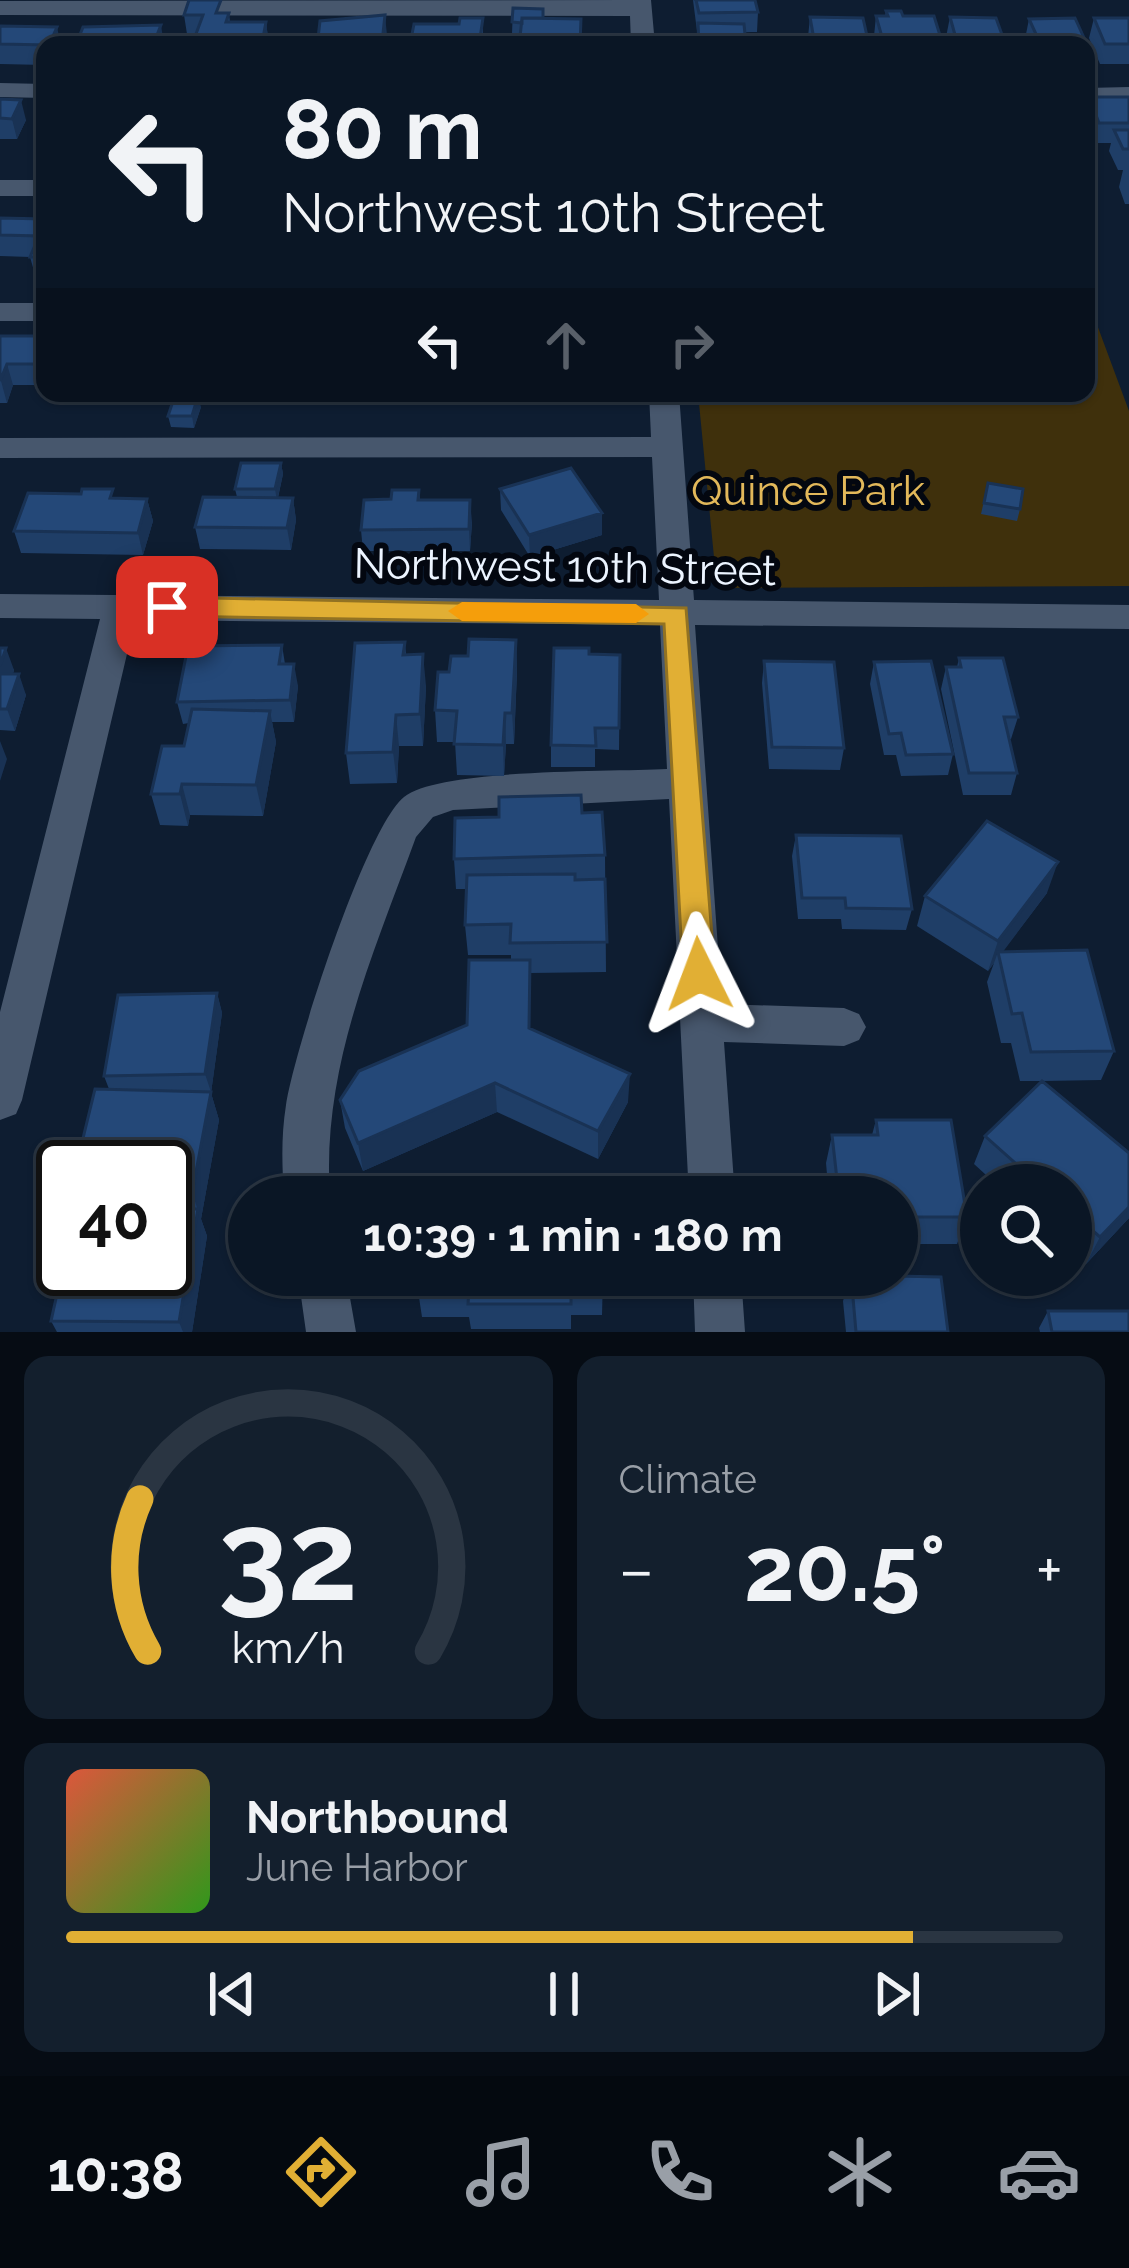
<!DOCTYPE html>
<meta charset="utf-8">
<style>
:root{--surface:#0a1625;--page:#131f2d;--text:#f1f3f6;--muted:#999fa7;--line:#2a3542;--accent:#e1af34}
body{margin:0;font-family:Raleway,sans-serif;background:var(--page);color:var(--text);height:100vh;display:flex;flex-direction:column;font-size:45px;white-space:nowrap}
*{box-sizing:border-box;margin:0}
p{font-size:39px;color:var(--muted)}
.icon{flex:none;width:66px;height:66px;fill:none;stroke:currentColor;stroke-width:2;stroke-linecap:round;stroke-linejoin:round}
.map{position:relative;height:1332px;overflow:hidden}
.panel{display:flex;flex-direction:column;gap:24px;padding:24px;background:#060c14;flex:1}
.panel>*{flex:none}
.top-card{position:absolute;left:36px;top:36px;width:1059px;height:366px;border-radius:24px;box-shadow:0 3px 9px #0004,0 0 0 3px var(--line);background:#0a1625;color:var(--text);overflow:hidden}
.buttons{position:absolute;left:960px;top:1164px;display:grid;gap:24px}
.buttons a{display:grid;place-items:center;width:132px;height:132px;border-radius:50%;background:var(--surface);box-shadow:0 3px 9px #0004,0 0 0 3px var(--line);font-size:60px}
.speed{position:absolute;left:36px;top:1140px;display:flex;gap:24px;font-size:60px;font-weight:700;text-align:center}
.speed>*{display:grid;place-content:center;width:156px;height:156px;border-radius:50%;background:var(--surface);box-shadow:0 3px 9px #0004,0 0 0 3px var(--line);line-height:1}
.speed .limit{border:6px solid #111;border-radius:18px;background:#fff;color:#111}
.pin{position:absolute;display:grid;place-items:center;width:102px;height:102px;color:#fff;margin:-51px;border-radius:24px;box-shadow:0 6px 18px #0006}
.me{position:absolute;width:132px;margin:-66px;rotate:357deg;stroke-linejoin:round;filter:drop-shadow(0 0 9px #0008)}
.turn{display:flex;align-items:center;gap:42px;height:252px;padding:0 48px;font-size:54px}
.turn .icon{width:156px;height:156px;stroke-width:2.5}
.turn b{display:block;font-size:84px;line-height:102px}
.lanes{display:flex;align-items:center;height:114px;padding:0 48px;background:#0003;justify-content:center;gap:60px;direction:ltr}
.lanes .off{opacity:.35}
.big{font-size:90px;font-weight:700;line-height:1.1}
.panel .tile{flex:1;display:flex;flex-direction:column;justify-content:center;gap:18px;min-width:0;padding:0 42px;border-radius:24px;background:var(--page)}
.panel .dial{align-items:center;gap:0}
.dial svg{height:312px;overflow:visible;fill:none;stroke:var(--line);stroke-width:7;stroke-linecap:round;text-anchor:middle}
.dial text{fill:var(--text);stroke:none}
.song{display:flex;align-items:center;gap:36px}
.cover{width:144px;height:144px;border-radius:18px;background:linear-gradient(135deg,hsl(10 70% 55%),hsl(110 70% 35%))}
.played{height:12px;border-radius:6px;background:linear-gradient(90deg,var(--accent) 85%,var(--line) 85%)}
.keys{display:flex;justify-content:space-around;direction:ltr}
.heat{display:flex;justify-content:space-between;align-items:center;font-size:66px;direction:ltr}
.panel .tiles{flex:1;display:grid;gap:24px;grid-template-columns:1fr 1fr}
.tile:last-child{grid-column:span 2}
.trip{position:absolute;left:228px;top:1176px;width:690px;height:120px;border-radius:60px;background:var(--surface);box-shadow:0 3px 9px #0004,0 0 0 3px var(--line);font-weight:700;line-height:120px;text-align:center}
.tab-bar{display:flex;height:192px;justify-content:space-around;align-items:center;background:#04090f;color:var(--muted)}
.tab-bar .icon{width:84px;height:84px}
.tab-bar .on{color:var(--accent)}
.tab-bar b{font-size:54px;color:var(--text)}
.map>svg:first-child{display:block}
.green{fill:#3f300c}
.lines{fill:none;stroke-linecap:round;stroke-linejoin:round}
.minor{fill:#47576d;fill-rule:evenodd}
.wall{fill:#1f3e67}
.shaded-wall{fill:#193254}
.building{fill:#244878;stroke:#193254;stroke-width:3}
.route{fill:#e1af34;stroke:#927222;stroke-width:3}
.slow{fill:#f59e0b}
.labels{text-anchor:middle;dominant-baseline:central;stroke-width:12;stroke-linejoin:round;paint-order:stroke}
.park-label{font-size:42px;fill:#e2b85a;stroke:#030710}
.street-label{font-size:42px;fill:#ecf4ff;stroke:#030710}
</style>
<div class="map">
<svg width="1129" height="1332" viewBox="0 0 1129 1332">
<rect width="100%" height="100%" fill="#0e1d31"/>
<path class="green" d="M1086,295L1129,411V586L717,588L698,393H1086Z"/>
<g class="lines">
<path class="minor" d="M629,0H651L655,45H631L630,16L0,15V1Z
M0,83L45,84V98L0,97Z
M1129,87V101L1086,102V88Z
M0,180H45V196H0Z
M0,303H45V321H0Z
M649,393H679L694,600L1129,605V629L695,625L722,1004L844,1008L859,1014L866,1027L859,1040L844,1046L724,1042L735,1197H689L669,799L453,810L433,817L416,837C373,955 321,1069 330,1197H284C282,1166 281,1136 286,1105C294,1051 366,827 404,797C440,768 614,772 667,769L660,625L135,620L22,1100L16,1114L0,1120V1012L100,619L0,618V594L659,600L652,457L0,458V438L651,437Z
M298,1275H346L356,1332H306Z
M693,1275H741L745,1332H695Z"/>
</g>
<path class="wall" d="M693,0L758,12L757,32H745V34L757,45H696L697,31Z
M513,8L543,18L581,45H521V33H512Z
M886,11L903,16L943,45H876L874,36L876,16H885Z
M229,13L230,22H266L269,45H193L196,35L187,34L184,15Z
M810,17L869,45H809L808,37Z
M950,17L1005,43L1004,45H949L946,37Z
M483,18V45H410L414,24H459Z
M1094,18H1129V64H1100L1089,38Z
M1029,19L1085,40L1084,45H1028L1025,39Z
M0,26L45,45V65L0,64Z
M387,35L386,45H318V38Z
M1089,97H1129V204H1125L1119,187L1123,170H1118L1109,151L1111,143H1094L1086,123V108Z
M0,99L26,120L17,139H0Z
M0,218L45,219V278H36L30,257L0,256Z
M0,336H45V385H13L7,403H0Z
M96,393H176V395L201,407L194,428L171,427L168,416L173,400L97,399Z
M233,393H321V396L233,395Z
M374,393H411V397H374Z
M529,393H594L593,400L529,398Z
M281,463L283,474L278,498H293L296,520L291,550L200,549L195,527L237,497L235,489Z
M988,483L1020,509L1017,521L981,514Z
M500,489L602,535L530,557L501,510Z
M419,490L420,500L472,522L470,551H363L361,530L391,499Z
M116,498L147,499L153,521L143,555L21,553L14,531Z
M516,640L517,671L514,744H506L504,776L457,775L455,742H437L435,710L449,672L468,656Z
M405,642L406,655L426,686L423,746H399L397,783L350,784L346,753Z
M282,645L285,664L298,686L294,722H272L276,742L263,816L190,815L188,826L160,825L151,794L184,746L189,723L183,724L177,702Z
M0,648L14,670L13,674L26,695L15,731L0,730Z
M589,654L620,655L619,750L595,749V767H551V745Z
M959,658L1018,717L1011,739H1009L1017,773L1011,795H963L941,689L946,667H957Z
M764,661L844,748L840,770L769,769L762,683Z
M874,662L953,754L948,775L901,776L896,755H884L870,684Z
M582,813L605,855L606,972L530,973V1029L628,1102L598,1159L497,1112L363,1171L345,1128L340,1100L467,1025L511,960V955H468L465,925L466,889H456L454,859Z
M796,835L912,909L906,930L842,929L841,919H798L792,856Z
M1047,893L1002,952L1114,1051L1101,1080L1043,1081L1129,1218L1086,1264L1071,1251V1185H997L974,1164L985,1136L1042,1081H1020L1011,1043H1001L987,982L994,963L988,971L917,926L925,896Z
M217,993L222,1013L211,1093L219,1120L201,1219L207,1236L192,1332H57L51,1321L165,1269V1167L109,1089L104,1076Z
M876,1120L967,1217L957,1244H897V1197H829L826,1163L832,1135H872Z
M603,1275L602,1315H571V1329H471L469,1317H422L418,1291Z
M851,1275L948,1332H846L843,1301Z
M1048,1311L1129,1332H1040L1039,1328Z"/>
<path class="shaded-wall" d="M385,15L387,35L386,45H383Z
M266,22L269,45H262V43Z
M161,25L164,45H153Z
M57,27L61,45H49Z
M21,100L26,120L17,139L12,119Z
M7,364L13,385L7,403L1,381Z
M198,396L201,407L194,428L192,416Z
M281,463L283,474L277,501L275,489Z
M293,498L296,520L291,550L287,528Z
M147,499L153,521L143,555L138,533Z
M470,500L472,522L470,551L469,529Z
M602,513V535L530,557L529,535Z
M516,640L517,671L514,744L512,713Z
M6,648L14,670L5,695L0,681V666Z
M423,654L426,686L423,746L420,714Z
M294,664L298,686L294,722L290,700Z
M19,674L26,695L15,731L7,709Z
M270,711L276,742L263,816L256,785Z
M505,713L506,744L504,776L503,745Z
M396,715L399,746L397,783L393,752Z
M0,741L7,759L0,781Z
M182,784L190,815L188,826L180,794Z
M1058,862L1047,893L999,957L998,952L994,963L988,971L998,941Z
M217,993L222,1013L211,1093L219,1120L201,1219L207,1236L192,1332H183L179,1322L198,1210L192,1193L211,1092L205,1074Z
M630,1074L628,1102L598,1159V1131Z
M495,1083L497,1112L363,1171L358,1143Z
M1129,1207V1218L1086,1264L1100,1237Z"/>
<path class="building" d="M189,0H221L216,13H229L226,22H266L262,43L193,42L203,15H184Z
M696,0H755L758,12L699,13Z
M513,8L543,9V18H522V23L512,22Z
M886,11H901L903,16H934L943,45H917L915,37H882L876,16H888Z
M385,15L382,43H342L343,38H318L320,21Z
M810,17L863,18L869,45H815Z
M950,17L996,18L1005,43L957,42Z
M460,18H483L479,45L449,44L450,39H436L435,44H410L414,24H459Z
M522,18L581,19L580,45H553V37H520Z
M1075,18L1085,40H1065L1067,45H1041L1029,19Z
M1094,18H1129V44H1105Z
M698,23L744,24L745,34L756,35L757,45H699Z
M161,25L153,45H76L83,27Z
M0,26L57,27L49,45L0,44Z
M1089,97H1129V123H1099Z
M0,99L21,100L12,119L0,118Z
M1114,130H1129V149H1123Z
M0,218L45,219V257H30L39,236L0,235Z
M0,336H45V364H7L0,381Z
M175,395L198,396L192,416H168Z
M241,463H281L275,489H235Z
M571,468L602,513L529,535L500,489Z
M988,483L1023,489L1020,509L984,503Z
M82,489H113L110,498L147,499L138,533L14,531L28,493L81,494Z
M392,490H419L418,500H470L469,529L361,530L364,500L391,499Z
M203,497L293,498L287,528L195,527Z
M469,639L516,640L512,713H505L503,745L454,744L457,711L435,710L438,672H449L451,656H468Z
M405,642L403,655L423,654L420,714L396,715L393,752L346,753L355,643Z
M282,645L279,664H294L290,700L177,702L188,646Z
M0,648H6L0,666Z
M554,648H589V654L620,655L619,728H595L596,746L551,745Z
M959,658H1003L1018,717H1004L1017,773H969L946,667H961Z
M764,661L834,662L844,748L772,747Z
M931,661L953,754L906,755L901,733L889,734L874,662Z
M0,674H19L7,709H0Z
M192,709L270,711L256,785L182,784L180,794H151L162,746H184Z
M581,795L582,813L602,812L605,855L454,859L455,818L499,817V797Z
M987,821L1058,862L998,941L925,896Z
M796,835L901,836L912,909L846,908L845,898H802Z
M575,874V880L605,879L607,942L510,943L511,924L465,925L467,875Z
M1087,950L1114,1051L1031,1052L1022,1013L1012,1014L998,952Z
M469,960H530L529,1028L630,1074L598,1131L495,1083L358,1143L340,1100L359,1071L467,1025Z
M217,993L205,1074L104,1076L118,995Z
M1042,1081L1129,1153V1207L1100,1237L1071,1212V1185H1040L985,1136Z
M95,1089L211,1092L192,1193L165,1192V1167H76Z
M876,1120H951L967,1217H897V1197H839L832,1135H878Z
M165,1209H198L179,1322L51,1321L63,1267V1269H165Z
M419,1275H603V1289H571V1304H468L469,1291H418Z
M851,1275L941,1277L948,1332H856Z
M1048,1311H1129V1332H1052Z"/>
<path class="route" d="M167,597L686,608L715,974L710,983L699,987L687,983L683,974L664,624L167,616L154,607Z"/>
<path class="slow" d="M462,602L636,604L649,614L636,623L462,621L448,611Z"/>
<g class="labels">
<g class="park-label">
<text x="808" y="490">Quince Park</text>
</g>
<g class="street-label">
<text transform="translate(565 567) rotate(1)">Northwest 10th Street</text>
</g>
</g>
</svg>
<div class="buttons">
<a><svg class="icon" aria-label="search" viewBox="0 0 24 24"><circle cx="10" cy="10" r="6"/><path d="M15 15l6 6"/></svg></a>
</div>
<div class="speed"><div class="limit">40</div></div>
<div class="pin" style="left:167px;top:607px;background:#d93025"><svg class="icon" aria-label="arrive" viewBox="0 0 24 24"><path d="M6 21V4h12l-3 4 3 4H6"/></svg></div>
<svg class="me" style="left:699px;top:974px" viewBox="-20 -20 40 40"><path d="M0-17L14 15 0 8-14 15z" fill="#e1af34" stroke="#fff" stroke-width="4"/></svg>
<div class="trip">10:39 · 1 min · 180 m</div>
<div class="top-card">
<div class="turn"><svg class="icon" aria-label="left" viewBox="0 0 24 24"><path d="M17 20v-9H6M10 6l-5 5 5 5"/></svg><div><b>80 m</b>Northwest 10th Street</div></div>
<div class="lanes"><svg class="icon" aria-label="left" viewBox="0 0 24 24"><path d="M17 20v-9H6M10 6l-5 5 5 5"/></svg><svg class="icon off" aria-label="ahead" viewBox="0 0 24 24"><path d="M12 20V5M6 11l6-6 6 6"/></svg><svg class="icon off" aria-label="right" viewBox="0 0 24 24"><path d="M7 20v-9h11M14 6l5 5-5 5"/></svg></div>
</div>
</div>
<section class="panel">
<div class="tiles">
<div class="tile dial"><svg viewBox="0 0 100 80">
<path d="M14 69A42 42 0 1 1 86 69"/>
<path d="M14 69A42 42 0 0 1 12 30" stroke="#e1af34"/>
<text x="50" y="56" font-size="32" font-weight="700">32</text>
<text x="50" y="72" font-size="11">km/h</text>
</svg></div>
<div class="tile"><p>Climate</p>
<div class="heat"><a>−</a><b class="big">20.5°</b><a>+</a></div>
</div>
<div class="tile">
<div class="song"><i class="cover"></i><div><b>Northbound</b><p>June Harbor</p></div></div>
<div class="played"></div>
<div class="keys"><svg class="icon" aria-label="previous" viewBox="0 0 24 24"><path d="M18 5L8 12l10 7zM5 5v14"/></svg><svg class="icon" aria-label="pause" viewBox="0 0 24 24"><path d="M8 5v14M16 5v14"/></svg><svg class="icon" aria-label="next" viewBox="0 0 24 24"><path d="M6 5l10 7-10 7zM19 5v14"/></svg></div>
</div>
</div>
</section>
<nav class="tab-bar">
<b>10:38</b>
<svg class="icon on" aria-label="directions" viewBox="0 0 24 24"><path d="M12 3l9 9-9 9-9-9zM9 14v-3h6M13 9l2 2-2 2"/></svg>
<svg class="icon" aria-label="music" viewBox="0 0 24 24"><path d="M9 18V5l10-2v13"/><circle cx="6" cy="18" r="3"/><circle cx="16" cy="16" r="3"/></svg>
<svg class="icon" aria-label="phone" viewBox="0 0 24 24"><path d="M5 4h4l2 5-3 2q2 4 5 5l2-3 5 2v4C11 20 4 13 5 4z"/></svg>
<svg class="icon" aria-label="climate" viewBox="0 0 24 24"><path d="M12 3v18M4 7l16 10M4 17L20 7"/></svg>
<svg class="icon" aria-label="car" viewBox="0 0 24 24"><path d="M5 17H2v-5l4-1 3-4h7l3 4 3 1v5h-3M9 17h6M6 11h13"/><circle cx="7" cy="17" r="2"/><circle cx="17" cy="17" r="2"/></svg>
</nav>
